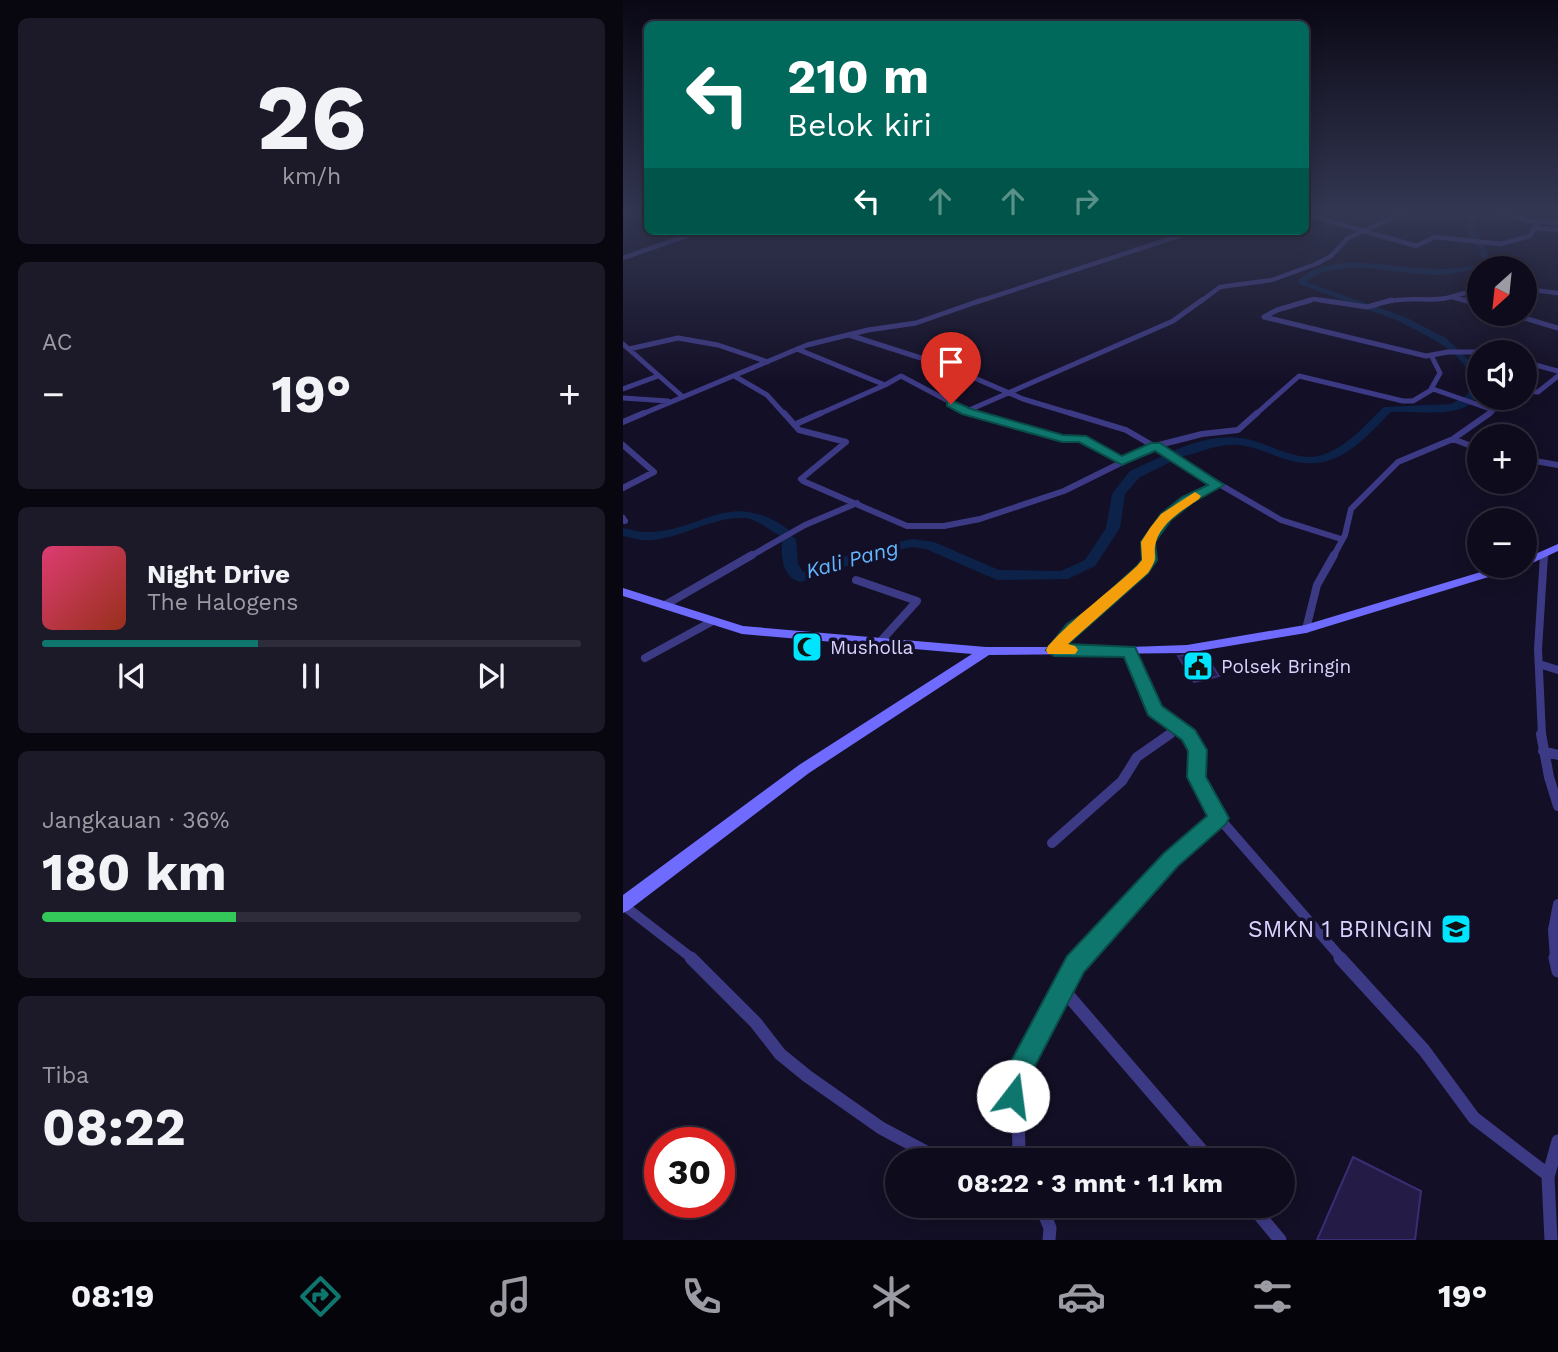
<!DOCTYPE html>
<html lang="id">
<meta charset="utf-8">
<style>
:root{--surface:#0e0b1c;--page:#1c1929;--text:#f1f3f6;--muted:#9b9ba3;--line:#2e2b3b;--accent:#0f766e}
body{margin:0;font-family:"Work Sans",sans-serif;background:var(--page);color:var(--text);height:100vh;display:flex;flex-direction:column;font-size:26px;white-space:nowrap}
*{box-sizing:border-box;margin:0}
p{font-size:23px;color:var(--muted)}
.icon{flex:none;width:38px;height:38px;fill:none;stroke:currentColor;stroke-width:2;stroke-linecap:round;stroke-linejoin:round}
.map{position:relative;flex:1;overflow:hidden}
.sheet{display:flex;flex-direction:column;gap:18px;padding:18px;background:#08060f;width:623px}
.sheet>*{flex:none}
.hud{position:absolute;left:21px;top:21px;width:665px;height:214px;border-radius:10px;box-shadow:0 4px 18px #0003,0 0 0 2px var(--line);background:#00695c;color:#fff;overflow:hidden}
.needle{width:46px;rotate:207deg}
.fabs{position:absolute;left:844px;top:256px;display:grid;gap:14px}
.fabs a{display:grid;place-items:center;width:70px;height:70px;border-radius:50%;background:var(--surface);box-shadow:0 4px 18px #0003,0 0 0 2px var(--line);font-size:35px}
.speed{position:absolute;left:21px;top:1127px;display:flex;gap:14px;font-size:35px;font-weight:700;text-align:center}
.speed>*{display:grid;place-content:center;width:91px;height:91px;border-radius:50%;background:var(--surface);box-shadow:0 4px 18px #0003,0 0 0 2px var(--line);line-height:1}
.speed .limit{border:10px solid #d22;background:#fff;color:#111}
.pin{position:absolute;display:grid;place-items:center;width:60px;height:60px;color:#fff;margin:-72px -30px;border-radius:50% 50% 50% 0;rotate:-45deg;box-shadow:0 0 7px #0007}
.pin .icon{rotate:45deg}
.me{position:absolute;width:77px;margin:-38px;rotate:15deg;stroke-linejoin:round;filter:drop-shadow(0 0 5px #0008)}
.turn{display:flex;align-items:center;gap:24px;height:147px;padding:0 28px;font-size:32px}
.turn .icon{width:91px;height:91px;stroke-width:2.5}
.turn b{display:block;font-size:49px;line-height:60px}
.lanes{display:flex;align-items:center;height:66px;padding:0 28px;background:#0003;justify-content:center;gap:35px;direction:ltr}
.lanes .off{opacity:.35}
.big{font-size:52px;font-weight:700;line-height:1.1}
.sheet .widget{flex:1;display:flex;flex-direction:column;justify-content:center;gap:10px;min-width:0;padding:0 24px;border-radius:10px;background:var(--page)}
.sheet .dial{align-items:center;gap:0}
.dial b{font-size:91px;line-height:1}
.song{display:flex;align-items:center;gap:21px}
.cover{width:84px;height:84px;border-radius:10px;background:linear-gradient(135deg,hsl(340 70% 55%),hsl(10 70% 35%))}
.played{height:7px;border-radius:4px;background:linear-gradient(90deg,var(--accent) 40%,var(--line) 40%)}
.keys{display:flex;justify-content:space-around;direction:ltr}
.heat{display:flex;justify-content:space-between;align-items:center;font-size:38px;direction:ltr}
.charge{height:10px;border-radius:5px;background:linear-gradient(90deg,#34c759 36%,var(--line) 0)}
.trip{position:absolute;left:262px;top:1148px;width:410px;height:70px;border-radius:35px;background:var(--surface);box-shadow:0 4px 18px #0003,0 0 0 2px var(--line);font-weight:700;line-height:70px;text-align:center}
.dock{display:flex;height:112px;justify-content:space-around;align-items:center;background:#06040b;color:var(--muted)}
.dock .icon{width:49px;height:49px}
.dock .active{color:var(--accent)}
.dock b{font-size:32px;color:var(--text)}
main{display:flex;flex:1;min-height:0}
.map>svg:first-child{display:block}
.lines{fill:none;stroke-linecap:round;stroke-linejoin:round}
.river{fill:#0c2248;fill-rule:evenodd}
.building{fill:#241b47;stroke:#3b2d73;stroke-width:2}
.street-far5{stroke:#3d3a85;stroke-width:4.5}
.street-far4{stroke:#3d3a85;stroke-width:5}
.street-far3{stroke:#3d3a85;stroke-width:6}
.street-far2{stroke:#3d3a85;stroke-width:8}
.street-far1{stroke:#3d3a85;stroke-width:10}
.street{stroke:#3d3a85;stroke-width:13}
.secondary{fill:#6f6bff;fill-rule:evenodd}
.route{fill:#0f766e;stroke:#0a4d48;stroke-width:2}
.slow{fill:#f59e0b}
.labels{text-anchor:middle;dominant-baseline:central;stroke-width:7;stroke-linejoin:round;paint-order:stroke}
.poi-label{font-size:19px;fill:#d9d4ff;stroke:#130f26;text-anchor:start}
.water-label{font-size:21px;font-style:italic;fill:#62b6ff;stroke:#130f26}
.near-poi-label{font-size:23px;fill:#d9d4ff;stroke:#130f26;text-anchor:end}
</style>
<main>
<section class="sheet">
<div class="widget dial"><b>26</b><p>km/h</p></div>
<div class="widget"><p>AC</p>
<div class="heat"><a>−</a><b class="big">19°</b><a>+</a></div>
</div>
<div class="widget">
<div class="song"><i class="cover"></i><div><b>Night Drive</b><p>The Halogens</p></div></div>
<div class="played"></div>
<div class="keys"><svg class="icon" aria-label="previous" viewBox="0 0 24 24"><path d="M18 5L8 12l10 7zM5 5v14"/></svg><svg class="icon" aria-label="pause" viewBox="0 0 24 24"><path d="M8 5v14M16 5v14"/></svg><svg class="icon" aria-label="next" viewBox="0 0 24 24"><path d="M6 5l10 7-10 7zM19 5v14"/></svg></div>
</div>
<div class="widget"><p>Jangkauan · 36%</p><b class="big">180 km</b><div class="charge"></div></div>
<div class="widget"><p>Tiba</p><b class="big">08:22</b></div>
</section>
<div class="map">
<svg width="935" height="1240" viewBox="0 0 935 1240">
<rect width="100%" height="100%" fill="#130f26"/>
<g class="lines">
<path class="river" d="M846,211H854L850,231L863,247L868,265L865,268C852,268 835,274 818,275C781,276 713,255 683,282L782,317L823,338L856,370C856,378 858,391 854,397C839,420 791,410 768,412C736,444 711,475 662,459C646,454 631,446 615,445C589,443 572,457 552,457L550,461L517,477L502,494L497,528L472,566L445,579L374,580L303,549L289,547L248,556L198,577L177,582C158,576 157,553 160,537C146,532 138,520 122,518C87,516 56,541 21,540C14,540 7,537 0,536V528C7,529 14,532 21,532C81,533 104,486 166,530L167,535L173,539L175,564L180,572L239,550L289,539L311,542L376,570L438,571L462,560L483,528L489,494L507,471L542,455H548L550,451C571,442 595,435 618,438C645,441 675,465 702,454C725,446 744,423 761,407L828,404L844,395L848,385L846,371L831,353L815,342L776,321L673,283C704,249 767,268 808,269C824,270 840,267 856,266L860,264L855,247L842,231Z"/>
</g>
<path class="building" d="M581,653L596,676L571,682L555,656Z
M730,1157L798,1191L792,1240H694Z"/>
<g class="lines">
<path class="street-far5" d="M873,211L906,221L935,223
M682,214L793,246L812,237L878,244L907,236L915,222
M911,228L935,230
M0,258L78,231
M901,289L935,293
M829,297L847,302
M354,302L571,231
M577,302L597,287L649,280L693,264L708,256L725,238L785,211
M682,302L691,299L709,302
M763,302C784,296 804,302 824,298C835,295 844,292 856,290"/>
<path class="street-far4" d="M688,300L654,310L641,317L803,356L825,352H856
M698,300L744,307L769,300
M841,300L856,304
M885,313L935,328
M226,335L326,367L400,399L453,415
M0,344L60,397
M6,349L55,338L95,345L145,362
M174,349L262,385L194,415
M901,362L935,371
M113,377L144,395L162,415
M262,385L278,376L344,411L357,415
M0,389L35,376
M808,389L817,373L809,357
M901,391L915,392L935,376
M0,398L45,401
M344,411L550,321L579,300
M17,415L184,345L245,330L293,323L359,300
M632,415L676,376L780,401H790L810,389L870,410
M865,415L885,397"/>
<path class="street-far3" d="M161,413L176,430L223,442L178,479L180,481L284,526H321L357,519L441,491L532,446L579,434L615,430L634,413
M351,413L439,439H458L499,461
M447,413L503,430L658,520L718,539
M0,422L21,413
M173,424L198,413
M830,439L856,449
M0,445L31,472L0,488
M901,459L935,465
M0,518L2,521
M126,557L182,525L234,503
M526,557C520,519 566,498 595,485
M710,557L722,535L728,509L775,462L830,439L867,413"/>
<path class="street-far2" d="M233,580L294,601L256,643
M42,605L129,555
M683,629L694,585L711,555
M431,650L518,571L525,563V555
M506,651L532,710L565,735
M22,658L88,622
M916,664L935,670
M545,735L555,728
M919,735L915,649L921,555"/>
<path class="street-far1" d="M563,734L575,750L573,777L596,818L719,959
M918,734L926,777L935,806
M920,751L935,755
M429,843L499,781L514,757L547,734
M0,905L70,959
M456,959L548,859L596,818
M932,959L930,930L935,904"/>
<path class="street" d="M68,958L133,1023L157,1054L184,1076L258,1128L318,1160
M717,958L801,1050L851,1118L924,1174
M932,958L935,971
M438,987L587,1160
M399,1160L396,1153L395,1111L389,1084L458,958
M418,1206L427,1228L426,1240
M629,1206L657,1240
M928,1240L925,1177L935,1141"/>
<path class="secondary" d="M935,544V551L905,565L683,633L564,653L366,655L186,773L6,910L0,913V895L176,765L349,654L119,634L0,596V588L120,626L363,647H506L564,645L682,625L881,565H901V559Z"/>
</g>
<linearGradient id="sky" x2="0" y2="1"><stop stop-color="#0a0815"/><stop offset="0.55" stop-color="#333752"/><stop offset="1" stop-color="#333752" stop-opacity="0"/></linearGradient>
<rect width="935" height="384" fill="url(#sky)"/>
<path class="route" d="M328,400L348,409L440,435L463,436L499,456L528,443H537L601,485L569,503L548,520L532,542L534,560L525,573L445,644L512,647L539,706L572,730L584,750L583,777L606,818L603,824L555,866L461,972L402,1085L403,1096L400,1105L390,1109L381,1105L376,1084L444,956L541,853L584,816L564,777L565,751L559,740L525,715L501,657L431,656L423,650L444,624L467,609L514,566L519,560L518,542L538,514L559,497L585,485L532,451L499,465L456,442H439L339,414L324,406V401Z"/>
<path class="slow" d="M572,492L578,496L576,499C562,509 538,522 533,542C529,557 537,555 525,573L445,644L452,646L455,650L452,654H425L423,650L425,646C452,616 485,593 514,566L519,560L518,542L527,528L538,514Z"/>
<defs>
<g id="mosque-square" transform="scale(1.575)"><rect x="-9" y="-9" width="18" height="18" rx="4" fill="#00e5ff" stroke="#130f26"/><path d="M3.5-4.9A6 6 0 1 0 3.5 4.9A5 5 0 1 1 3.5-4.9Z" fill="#111"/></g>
<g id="civic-square" transform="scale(1.575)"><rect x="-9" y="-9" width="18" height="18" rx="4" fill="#00e5ff" stroke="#130f26"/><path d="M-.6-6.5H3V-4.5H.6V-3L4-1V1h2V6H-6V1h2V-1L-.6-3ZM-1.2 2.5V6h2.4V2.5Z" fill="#111"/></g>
<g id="school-square" transform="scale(1.575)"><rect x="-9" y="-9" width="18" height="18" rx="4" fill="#00e5ff" stroke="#130f26"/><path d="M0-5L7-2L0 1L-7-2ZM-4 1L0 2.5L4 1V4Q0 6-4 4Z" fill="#111"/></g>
</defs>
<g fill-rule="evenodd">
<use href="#mosque-square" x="184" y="647"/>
<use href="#civic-square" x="575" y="666"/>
<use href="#school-square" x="833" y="929"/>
</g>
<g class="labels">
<g class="poi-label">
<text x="207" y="647">Musholla</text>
<text x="598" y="666">Polsek Bringin</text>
</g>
<g class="water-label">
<text transform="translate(229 559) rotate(-15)">Kali Pang</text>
</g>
<g class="near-poi-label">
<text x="810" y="929">SMKN 1 BRINGIN</text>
</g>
</g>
</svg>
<div class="fabs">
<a><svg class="needle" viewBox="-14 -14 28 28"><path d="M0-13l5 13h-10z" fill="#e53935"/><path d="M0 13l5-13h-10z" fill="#9b9ba3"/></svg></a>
<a><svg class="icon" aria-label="sound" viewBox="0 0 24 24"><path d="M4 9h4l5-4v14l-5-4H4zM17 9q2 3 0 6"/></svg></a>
<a>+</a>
<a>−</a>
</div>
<div class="speed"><div class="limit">30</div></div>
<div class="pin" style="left:328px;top:404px;background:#d93025"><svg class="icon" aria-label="arrive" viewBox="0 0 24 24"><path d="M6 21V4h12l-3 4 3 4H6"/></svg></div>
<svg class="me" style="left:390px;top:1096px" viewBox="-20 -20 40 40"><circle r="19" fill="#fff"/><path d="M0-13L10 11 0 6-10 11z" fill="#0f766e"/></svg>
<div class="trip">08:22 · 3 mnt · 1.1 km</div>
<div class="hud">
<div class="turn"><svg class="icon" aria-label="left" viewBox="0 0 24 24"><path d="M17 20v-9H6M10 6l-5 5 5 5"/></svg><div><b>210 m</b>Belok kiri</div></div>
<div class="lanes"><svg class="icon" aria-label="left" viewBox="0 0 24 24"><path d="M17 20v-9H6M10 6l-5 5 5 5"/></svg><svg class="icon off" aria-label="ahead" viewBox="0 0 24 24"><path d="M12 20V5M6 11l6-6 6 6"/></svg><svg class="icon off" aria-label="ahead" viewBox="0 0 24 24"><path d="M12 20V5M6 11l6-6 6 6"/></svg><svg class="icon off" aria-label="right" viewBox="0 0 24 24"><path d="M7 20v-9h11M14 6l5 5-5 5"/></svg></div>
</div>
</div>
</main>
<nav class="dock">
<b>08:19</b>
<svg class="icon active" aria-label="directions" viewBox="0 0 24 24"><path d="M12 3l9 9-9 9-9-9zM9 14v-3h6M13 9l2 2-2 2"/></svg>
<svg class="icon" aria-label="music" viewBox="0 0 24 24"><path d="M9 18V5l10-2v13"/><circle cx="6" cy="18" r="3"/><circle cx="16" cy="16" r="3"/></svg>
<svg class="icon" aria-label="phone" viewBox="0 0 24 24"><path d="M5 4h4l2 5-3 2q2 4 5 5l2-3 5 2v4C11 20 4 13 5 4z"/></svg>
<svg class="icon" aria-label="climate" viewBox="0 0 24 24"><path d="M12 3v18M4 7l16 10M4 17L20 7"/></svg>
<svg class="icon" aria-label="car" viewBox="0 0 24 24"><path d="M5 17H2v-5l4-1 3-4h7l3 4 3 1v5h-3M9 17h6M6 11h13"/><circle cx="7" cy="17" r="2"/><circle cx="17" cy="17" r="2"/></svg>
<svg class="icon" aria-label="filters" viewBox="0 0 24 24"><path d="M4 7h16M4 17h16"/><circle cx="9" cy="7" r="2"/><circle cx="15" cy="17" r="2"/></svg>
<b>19°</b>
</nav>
